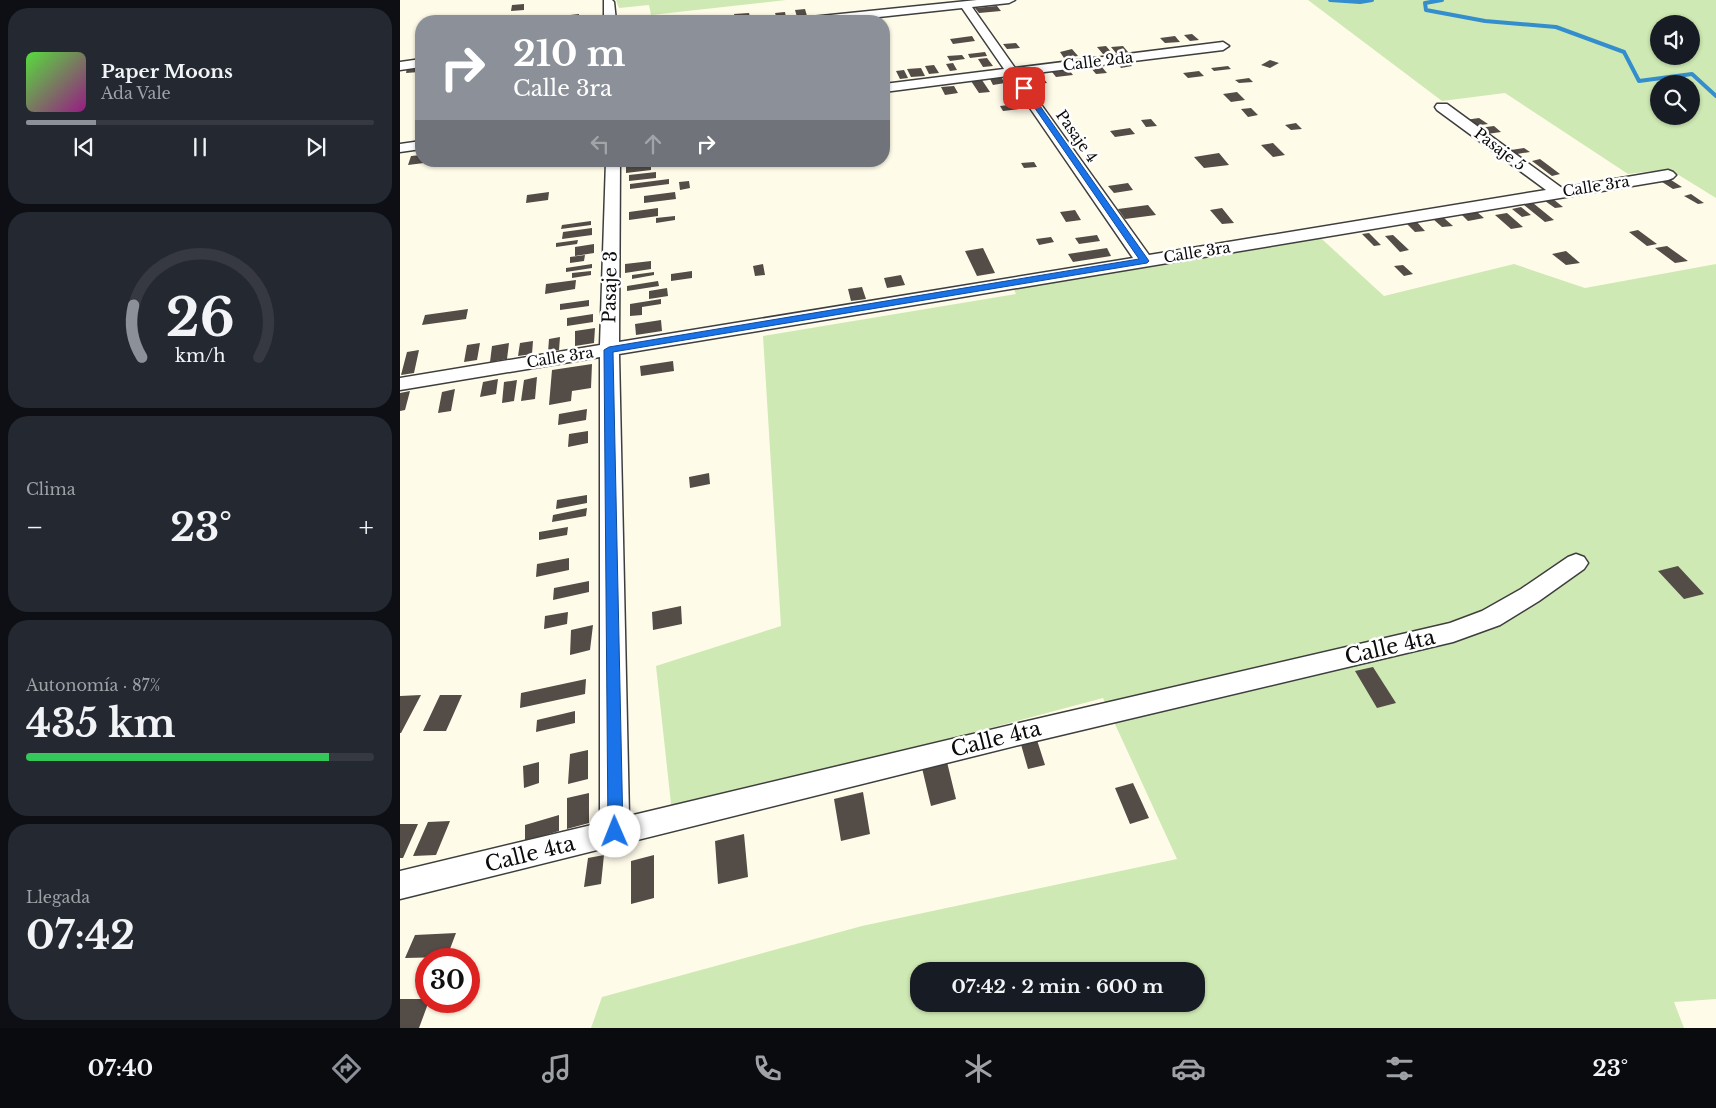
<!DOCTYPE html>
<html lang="es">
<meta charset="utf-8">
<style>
:root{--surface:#171b24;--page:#242831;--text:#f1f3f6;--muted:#9ea1a6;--line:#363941;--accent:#8c9099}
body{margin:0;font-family:"Libre Baskerville",serif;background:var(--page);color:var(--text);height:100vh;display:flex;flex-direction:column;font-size:19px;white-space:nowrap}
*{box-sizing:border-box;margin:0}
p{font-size:16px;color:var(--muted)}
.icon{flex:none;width:28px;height:28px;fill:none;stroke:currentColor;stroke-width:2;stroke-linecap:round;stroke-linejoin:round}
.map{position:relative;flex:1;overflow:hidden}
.sheet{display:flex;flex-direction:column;gap:8px;padding:8px;background:#0d0f14;width:400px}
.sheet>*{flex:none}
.top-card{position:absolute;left:15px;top:15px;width:475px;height:152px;border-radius:20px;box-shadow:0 1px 4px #0004;background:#8c9099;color:#fff;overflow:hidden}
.fabs{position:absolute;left:1250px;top:15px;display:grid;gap:10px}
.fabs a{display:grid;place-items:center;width:50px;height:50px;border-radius:50%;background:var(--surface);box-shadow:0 1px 4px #0004;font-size:25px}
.speed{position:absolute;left:15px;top:948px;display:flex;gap:10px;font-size:25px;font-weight:700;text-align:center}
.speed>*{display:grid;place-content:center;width:65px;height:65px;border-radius:50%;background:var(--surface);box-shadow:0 1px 4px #0004;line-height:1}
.speed .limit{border:8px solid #d22;background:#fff;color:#111}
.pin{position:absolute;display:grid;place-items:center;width:42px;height:42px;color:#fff;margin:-21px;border-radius:10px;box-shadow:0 2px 8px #0006}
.me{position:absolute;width:55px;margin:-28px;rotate:359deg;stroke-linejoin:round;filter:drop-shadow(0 0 4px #0008)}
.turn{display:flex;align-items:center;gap:18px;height:105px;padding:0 15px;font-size:22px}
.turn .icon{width:65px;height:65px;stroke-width:2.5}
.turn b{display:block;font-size:35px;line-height:42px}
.lanes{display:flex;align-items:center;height:48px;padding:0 15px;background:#0003;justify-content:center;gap:25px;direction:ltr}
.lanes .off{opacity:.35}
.big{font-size:38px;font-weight:800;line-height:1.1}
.sheet .widget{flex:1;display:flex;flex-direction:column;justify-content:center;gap:8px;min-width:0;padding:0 18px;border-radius:20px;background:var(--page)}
.sheet .dial{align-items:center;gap:0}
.dial svg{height:130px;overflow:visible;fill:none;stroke:var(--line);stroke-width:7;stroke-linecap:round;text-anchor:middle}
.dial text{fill:var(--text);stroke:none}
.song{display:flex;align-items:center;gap:15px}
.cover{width:60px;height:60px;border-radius:8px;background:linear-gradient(135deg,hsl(110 70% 55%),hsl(310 70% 35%))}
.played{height:5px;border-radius:2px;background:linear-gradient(90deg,var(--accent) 20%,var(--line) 20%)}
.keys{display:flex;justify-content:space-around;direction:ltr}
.heat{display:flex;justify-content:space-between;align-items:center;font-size:28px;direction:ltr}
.charge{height:8px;border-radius:4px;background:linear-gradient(90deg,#34c759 87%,var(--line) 0)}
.trip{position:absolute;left:510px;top:962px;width:295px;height:50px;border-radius:20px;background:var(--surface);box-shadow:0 1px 4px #0004;font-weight:800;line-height:50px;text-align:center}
.tabs{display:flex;height:80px;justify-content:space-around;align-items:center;background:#090b0e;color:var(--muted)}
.tabs .icon{width:35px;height:35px}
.tabs .active{color:var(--accent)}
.tabs b{font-size:22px;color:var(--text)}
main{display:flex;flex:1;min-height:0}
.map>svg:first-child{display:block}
.green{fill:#cee9b3;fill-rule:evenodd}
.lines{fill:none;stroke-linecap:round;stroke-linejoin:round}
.stream{stroke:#348ece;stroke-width:4}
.building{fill:#534c47}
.minor-casing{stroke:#3e3e3e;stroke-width:3}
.minor{fill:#fff;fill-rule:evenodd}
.route{fill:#1a73e8;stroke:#114b97}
.labels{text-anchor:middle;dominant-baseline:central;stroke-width:5;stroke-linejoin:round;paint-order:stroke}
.far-street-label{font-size:15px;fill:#0b0b0b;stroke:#fff}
.street-label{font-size:18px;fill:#0b0b0b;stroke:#fff}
.near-street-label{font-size:21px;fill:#0b0b0b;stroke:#fff}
</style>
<main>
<section class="sheet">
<div class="widget">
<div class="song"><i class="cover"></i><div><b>Paper Moons</b><p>Ada Vale</p></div></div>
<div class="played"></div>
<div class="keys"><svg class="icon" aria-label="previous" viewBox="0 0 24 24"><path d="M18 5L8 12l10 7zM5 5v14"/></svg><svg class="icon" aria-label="pause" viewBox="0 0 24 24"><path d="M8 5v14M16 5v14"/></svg><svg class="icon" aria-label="next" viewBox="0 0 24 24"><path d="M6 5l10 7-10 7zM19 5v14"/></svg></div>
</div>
<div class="widget dial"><svg viewBox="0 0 100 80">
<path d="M14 69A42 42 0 1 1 86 69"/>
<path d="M14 69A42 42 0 0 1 9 37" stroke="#8c9099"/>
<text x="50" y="56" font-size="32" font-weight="700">26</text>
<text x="50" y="72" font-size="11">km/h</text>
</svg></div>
<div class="widget"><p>Clima</p>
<div class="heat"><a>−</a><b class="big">23°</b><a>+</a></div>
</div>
<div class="widget"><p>Autonomía · 87%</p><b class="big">435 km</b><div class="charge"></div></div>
<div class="widget"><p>Llegada</p><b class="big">07:42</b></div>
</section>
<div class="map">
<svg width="1316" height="1028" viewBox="0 0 1316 1028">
<rect width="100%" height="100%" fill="#fffbe9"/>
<path class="green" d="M216,0H386L251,15L249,5L219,8Z
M908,0H1316V198L1269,169L1228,174L1105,93L1042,101ZM1259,24H1291V56H1259ZM1259,84H1291V116H1259Z
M912,230L984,296L1114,264L1185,288L1316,264V999L1274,1002L1284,1028H191L202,997L462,926L777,859L703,698L272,813L256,666L381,626L363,336L616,294L611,284ZM519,971H796V1004H519Z"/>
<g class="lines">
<path class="stream" d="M930,0L960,2L972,0
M1042,0L1025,3L1026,10L1085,21L1156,27L1224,52L1239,81L1292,74L1316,96"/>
</g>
<path class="building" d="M124,4V10L111,11L112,5Z
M597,6L601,11L579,13L575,8Z
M405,9L407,16L397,17L395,10Z
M385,12L386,18L377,19L375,13Z
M349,13L351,21H336L334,14Z
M179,14V20L169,21L170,15Z
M792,34L799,40L790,41L784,35Z
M572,36L575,41L553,44L550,39Z
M775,36L780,42L765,43L760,38Z
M616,43L620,48L607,49L603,44Z
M706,46L712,53L703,54L697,47Z
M723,46L728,52L716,53L711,47Z
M672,49L678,56L664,58L660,52Z
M585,52L587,56L570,58L568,54Z
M562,55L565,59L550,61L547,56Z
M587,58L593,66L583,67L578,59Z
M726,60L732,66L721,68L716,62Z
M870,60L879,63L870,68L861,65Z
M553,63L557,70L550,71L546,64Z
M534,65L539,73L529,74L525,66Z
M701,66L707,73L696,74L690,67Z
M828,66L831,69L814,71L811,68Z
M21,67L19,72L6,73L7,68Z
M521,68L525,76L511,77L507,69Z
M504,70L508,78L500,79L496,71Z
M669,70L673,75L656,77L652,72Z
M799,71L804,76L788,78L783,73Z
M601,77L605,83L593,85L590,79Z
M849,78L853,82L839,83L835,80Z
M644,79L647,83L632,85L629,81Z
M582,80L590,92L579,93L571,81Z
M554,86L558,93L545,95L541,87Z
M837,92L845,100L831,102L823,94Z
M616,104L619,109L603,111L600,106Z
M851,108L858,115L848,117L841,109Z
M1079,118L1088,124L1073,126L1065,120Z
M751,119L757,126L746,127L741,120Z
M896,123L902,129L891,130L885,125Z
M1094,126L1101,132L1087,134L1079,128Z
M730,128L735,134L715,137L710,131Z
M873,143L885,155L873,157L861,145Z
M1124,148L1130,152L1117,154L1111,150Z
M819,153L829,165L804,168L794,157Z
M21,155V161L32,162L8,165L11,156Z
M1140,159L1160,174L1152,176L1132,161Z
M634,162L637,167L624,168L621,163Z
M251,164V170L226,173V167Z
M256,172V178L229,181V175Z
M1268,178L1282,187L1273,189L1259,180Z
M269,179V184L230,189V184Z
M289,181L290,188L280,190L279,182Z
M728,183L733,190L714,193L708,186Z
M149,192L148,200L126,203L127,195Z
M275,192L276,199L244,203V196Z
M1291,194L1304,203L1298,204L1284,196Z
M1153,199L1163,207L1155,208L1145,201Z
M1133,203L1154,220L1145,222L1124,205Z
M748,205L756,215L725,219L718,209Z
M1121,207L1131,215L1122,217L1112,209Z
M258,208V216L229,220V212Z
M822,208L834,223L822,224L810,210Z
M675,210L681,220L666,222L660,212Z
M1077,212L1084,218L1068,221L1061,214Z
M1107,213L1123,227L1111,229L1095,215Z
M275,216V220L256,223V218Z
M1044,218L1053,226L1042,227L1033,219Z
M191,221V225L161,229L162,225Z
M1017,222L1025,231L1015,232L1007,224Z
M192,228V235L162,239L163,232Z
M1238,230L1257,244L1247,246L1229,232Z
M969,233L981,245L974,246L962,234Z
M697,235L700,241L679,244L675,238Z
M993,235L1009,250L1000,252L985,236Z
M651,237L654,242L639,245L636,239Z
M178,240L177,244L156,247V243Z
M194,244V253L175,256V247Z
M1267,246L1288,261L1275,263L1255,248Z
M583,248L595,273L577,276L565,251Z
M707,248L711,256L673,262L668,254Z
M1166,251L1180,263L1166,265L1152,254Z
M185,255L184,261L170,263V257Z
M251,261V269L225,273V264Z
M192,264V268L166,272V268Z
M363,264L365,275L355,276L353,266Z
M1003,265L1013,274L1004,276L994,266Z
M191,271V275L172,278V273Z
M292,271V278L271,281V274Z
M254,272V275L232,279V275Z
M501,275L505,285L487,288L484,278Z
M176,280L175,289L145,294L146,284Z
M258,281L259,286L227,291V286Z
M462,287L466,299L451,301L448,289Z
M267,288L268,296L249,299V291Z
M261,299V304L242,307V315L230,316V304Z
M189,300V306L160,310V304Z
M68,309L66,319L22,325L25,315Z
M193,314V322L167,326V318Z
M261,320L262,331L236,335L235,324Z
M195,328L194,343L175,346V331Z
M160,337L159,350L148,352L149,339Z
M133,341L132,354L118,356L120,343Z
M80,343L77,360L64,362L67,345Z
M109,343L107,359L90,362L92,346Z
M19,350L14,373L1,375L7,352Z
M273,361L274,371L241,376L240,366Z
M192,364L191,388L172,391L171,401L149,405L152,370Z
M137,377L135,399L121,401L124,380Z
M98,379L96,394L80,397L83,382Z
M117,380L114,401L102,403L104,382Z
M55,389L51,411L38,413L42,392Z
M10,391L5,410L0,411V393Z
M187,409L186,420L158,425L159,414Z
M188,431V443L168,447L169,434Z
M309,473L310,484L290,488L289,477Z
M187,495V503L156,509L157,500Z
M187,508L186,516L152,522L153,515Z
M168,527L167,535L139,540V532Z
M169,558V570L136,577L137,564Z
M1278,566L1304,594L1284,599L1258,571Z
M189,581V592L153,600L154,588Z
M281,606L282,624L253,630L252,612Z
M168,612L167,624L144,629L145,616Z
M193,625L190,650L170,655L171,630Z
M973,667L996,703L977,708L955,671Z
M186,679L185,694L120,708L121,693Z
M21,695L1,733H0V696Z
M40,695H62L46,731H23Z
M175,711V723L136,732L137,720Z
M636,737L645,765L628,769L620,741Z
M188,750V779L168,784L170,754Z
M139,762V783L124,788L123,766Z
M547,762L556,799L531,806L522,768Z
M733,783L749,818L730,824L715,788Z
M463,792L470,834L441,841L434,799Z
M189,793V823L167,829V798Z
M159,815V831L125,841V825Z
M50,821L36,855L13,856L28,822Z
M0,824H18L3,858H0Z
M344,834L348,877L318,884L315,841Z
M204,855L201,884L184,887L188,858Z
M254,855V898L231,904V861Z
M56,933L47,957L5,958L15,935Z
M0,999H26V1001H29L19,1028H0Z"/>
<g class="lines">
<g class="minor-casing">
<path id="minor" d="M204,0H212L214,2L216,21H204Z
M577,0H615L609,3L572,7L615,68L823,42L829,46L823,50L620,75L749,255L1146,190L1037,110L1035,107L1037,104H1047L1162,188L1268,170L1273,172L1276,175L1273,178L1268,180L219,354L229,816L619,723L1050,623L1082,611L1121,589L1168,557L1176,554L1184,557L1188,563L1184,569L1139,601L1100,625L1053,642L619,745L0,899V871L200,823V357L0,390V378L200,345L206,161H220L219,342L733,258L608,76L484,92V84L604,69L562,8L442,21H405L411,17Z
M21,59V67L0,70V62Z
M21,141V149L0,152V144Z"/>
</g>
<use href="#minor" class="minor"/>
</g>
<path class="route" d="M622,86H626L749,261L747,263L213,352L223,832L221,837L215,839L210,837L208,832L204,350L209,347L739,259L621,88Z"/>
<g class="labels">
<g class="far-street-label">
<text transform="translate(698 61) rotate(-7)">Calle 2da</text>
<text transform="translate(677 136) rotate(55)">Pasaje 4</text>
<text transform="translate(1100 149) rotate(37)">Pasaje 5</text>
<text transform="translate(1196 186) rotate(-9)">Calle 3ra</text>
<text transform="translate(797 252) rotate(-9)">Calle 3ra</text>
<text transform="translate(160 357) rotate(-9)">Calle 3ra</text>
</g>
<g class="street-label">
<text transform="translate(210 287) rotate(-89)">Pasaje 3</text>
</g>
<g class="near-street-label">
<text transform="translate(990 647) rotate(-13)">Calle 4ta</text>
<text transform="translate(596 739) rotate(-14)">Calle 4ta</text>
<text transform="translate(130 854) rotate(-14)">Calle 4ta</text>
</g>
</g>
</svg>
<div class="fabs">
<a><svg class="icon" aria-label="sound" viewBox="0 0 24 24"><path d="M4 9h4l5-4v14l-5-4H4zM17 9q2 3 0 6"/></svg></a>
<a><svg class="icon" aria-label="search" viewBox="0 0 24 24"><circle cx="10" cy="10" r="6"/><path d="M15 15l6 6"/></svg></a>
</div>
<div class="speed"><div class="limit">30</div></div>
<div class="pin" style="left:624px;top:88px;background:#d93025"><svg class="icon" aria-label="arrive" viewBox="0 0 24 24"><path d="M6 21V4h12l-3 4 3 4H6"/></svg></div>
<svg class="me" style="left:215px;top:832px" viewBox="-20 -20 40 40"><circle r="19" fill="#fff"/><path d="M0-13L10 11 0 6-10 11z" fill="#1a73e8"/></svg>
<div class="trip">07:42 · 2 min · 600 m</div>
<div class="top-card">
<div class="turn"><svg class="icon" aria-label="right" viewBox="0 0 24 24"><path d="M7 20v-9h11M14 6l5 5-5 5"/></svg><div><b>210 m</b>Calle 3ra</div></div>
<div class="lanes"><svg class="icon off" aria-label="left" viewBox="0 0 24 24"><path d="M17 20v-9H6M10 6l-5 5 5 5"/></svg><svg class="icon off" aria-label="ahead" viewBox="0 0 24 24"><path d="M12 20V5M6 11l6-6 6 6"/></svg><svg class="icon" aria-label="right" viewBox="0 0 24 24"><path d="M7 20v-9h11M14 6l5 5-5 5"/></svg></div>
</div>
</div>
</main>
<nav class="tabs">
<b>07:40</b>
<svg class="icon active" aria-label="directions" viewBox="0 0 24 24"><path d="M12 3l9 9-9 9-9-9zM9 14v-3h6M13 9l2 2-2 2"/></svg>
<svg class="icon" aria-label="music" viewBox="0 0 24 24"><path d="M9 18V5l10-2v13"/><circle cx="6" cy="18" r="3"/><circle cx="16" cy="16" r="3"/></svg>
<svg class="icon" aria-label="phone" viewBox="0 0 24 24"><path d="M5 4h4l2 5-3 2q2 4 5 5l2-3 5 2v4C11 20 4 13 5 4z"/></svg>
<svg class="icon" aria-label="climate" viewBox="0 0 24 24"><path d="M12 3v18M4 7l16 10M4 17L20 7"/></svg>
<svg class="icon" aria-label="car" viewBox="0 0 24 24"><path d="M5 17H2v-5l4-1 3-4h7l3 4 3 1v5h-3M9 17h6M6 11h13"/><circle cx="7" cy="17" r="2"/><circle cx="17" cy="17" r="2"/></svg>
<svg class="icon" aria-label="filters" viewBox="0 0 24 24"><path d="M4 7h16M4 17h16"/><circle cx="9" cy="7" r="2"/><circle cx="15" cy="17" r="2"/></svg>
<b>23°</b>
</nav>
